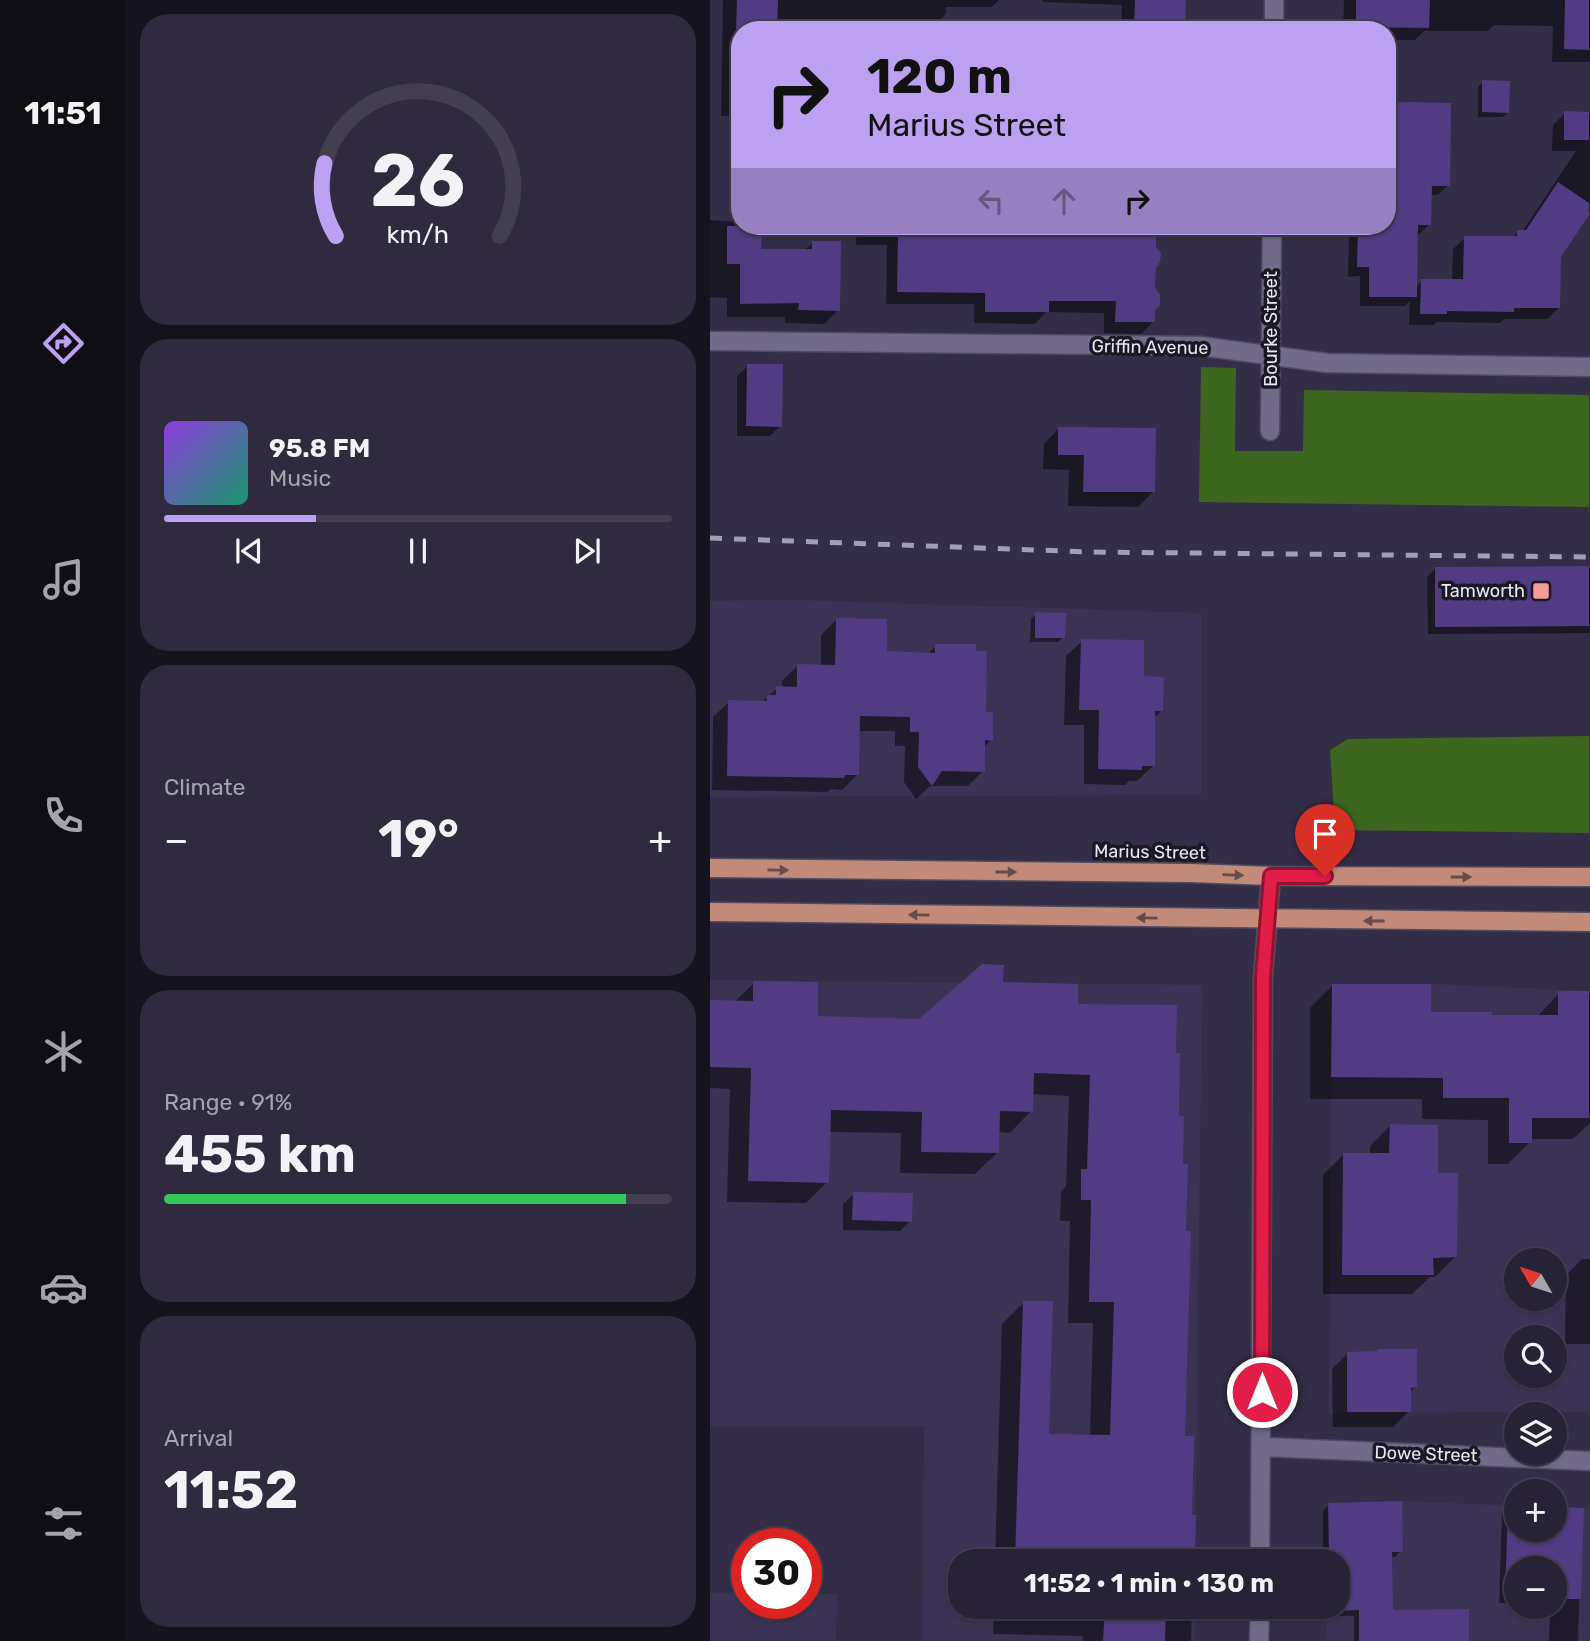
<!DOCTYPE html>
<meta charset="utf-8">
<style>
:root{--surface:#272235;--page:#2f2a3d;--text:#f1f3f6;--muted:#a4a4ad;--line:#433f50;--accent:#bca0f2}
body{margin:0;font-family:Rubik,sans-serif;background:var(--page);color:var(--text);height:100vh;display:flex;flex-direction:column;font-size:26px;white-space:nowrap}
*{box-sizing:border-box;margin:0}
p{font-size:23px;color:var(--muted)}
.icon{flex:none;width:38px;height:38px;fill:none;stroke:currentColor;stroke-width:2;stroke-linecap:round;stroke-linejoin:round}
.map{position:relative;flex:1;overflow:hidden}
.sheet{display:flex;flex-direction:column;gap:14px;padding:14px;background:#15131d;width:584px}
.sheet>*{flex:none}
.guide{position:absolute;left:21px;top:21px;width:665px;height:214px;border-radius:28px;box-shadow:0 2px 5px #0004,0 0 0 2px var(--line);background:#bca0f2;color:#111;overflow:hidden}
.needle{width:46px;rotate:309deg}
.controls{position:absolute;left:794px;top:1248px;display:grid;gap:14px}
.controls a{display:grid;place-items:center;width:63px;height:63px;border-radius:50%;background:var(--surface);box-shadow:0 2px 5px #0004,0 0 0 2px var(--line);font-size:35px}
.speed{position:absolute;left:21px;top:1528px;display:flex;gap:14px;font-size:35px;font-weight:700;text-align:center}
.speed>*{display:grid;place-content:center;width:91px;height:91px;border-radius:50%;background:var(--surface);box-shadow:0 2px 5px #0004,0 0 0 2px var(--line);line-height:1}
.speed .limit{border:10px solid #d22;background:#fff;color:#111}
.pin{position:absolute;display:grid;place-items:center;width:60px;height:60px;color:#fff;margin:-72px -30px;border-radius:50% 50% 50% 0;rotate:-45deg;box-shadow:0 0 7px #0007}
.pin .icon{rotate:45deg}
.me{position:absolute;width:77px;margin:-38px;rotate:0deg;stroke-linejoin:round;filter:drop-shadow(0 0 5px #0008)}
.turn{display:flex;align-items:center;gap:24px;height:147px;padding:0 21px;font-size:32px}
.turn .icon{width:91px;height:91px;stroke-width:2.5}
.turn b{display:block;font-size:49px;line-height:60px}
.lanes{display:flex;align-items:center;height:66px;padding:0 21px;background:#0003;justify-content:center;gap:35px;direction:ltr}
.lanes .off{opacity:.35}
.big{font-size:52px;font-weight:700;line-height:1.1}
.sheet .card{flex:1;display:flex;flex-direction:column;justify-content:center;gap:10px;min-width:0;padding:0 24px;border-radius:28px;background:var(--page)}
.sheet .dial{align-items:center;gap:0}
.dial svg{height:182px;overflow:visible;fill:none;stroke:var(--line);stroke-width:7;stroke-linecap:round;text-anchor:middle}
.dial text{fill:var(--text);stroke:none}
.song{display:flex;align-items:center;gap:21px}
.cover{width:84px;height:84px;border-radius:10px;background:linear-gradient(135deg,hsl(270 70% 55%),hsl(160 70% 35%))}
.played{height:7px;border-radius:4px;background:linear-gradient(90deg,var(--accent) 30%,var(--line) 30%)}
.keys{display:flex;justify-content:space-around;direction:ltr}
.heat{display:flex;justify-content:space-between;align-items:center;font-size:38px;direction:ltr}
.charge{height:10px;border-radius:5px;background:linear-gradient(90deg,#34c759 91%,var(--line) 0)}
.trip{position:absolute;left:238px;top:1549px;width:402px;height:70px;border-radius:28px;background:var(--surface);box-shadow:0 2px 5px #0004,0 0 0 2px var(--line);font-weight:700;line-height:70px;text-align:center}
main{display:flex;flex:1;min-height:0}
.menu{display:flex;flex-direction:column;width:126px;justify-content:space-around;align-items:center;background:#100e15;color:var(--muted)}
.menu .icon{width:49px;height:49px}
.menu .on{color:var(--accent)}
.menu b{font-size:32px;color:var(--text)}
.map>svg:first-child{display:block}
.built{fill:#3c3354;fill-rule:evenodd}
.green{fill:#3d661e}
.shadow{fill:#0007}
.building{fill:#513b82}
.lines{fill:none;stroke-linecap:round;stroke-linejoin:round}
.street-casing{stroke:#514b61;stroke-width:21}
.primary-casing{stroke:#514b61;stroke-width:21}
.street{stroke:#716b89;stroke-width:18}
.primary{stroke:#c18a79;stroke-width:18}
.rail{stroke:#a39fb3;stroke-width:5;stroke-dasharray:12 12;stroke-linecap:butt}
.oneway{fill:#664b4a}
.route-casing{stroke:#92132f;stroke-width:18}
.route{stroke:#e11d48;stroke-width:12}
.poi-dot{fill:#f59c96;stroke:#1b1824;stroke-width:2.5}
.labels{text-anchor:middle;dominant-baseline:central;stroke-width:7;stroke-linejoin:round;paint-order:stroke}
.street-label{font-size:18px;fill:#e8e5f6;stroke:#1b1824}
.poi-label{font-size:18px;fill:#e8e5f6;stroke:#1b1824;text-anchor:end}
</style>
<main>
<nav class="menu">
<b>11:51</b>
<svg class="icon on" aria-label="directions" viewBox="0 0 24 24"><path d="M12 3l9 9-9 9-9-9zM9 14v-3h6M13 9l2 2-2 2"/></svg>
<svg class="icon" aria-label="music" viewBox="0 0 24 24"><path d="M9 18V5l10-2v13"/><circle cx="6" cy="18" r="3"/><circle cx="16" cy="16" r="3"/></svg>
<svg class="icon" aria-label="phone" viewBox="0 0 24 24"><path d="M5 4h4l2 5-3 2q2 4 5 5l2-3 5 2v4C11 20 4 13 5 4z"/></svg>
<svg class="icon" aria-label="climate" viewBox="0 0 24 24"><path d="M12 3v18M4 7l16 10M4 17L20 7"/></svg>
<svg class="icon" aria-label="car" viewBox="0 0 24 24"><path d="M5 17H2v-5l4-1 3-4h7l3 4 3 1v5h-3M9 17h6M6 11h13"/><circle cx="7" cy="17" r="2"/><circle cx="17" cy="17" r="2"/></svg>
<svg class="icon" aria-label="filters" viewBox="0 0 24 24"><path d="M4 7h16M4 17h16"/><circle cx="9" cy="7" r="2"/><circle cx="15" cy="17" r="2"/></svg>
</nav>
<section class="sheet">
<div class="card dial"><svg viewBox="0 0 100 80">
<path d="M14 69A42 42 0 1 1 86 69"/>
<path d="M14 69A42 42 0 0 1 9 37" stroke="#bca0f2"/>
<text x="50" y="56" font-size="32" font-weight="700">26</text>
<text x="50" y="72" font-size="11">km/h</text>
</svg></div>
<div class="card">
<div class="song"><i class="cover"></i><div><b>95.8 FM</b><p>Music</p></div></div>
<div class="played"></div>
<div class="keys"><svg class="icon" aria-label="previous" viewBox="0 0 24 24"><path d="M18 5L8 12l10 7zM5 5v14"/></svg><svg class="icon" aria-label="pause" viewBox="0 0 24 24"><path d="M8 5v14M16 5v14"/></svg><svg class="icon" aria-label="next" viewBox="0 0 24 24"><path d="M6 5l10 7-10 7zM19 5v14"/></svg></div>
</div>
<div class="card"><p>Climate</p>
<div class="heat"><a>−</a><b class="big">19°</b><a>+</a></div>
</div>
<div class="card"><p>Range · 91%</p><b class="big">455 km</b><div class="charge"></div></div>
<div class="card"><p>Arrival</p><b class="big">11:52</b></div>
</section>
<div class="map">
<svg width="880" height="1641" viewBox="0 0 880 1641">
<rect width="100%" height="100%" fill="#342d47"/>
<path class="built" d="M86,600L491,613V795L0,797V601Z
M0,980L492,985L485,1561H250V1606L484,1607L485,1641H212L214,1426H0Z
M622,984H721L879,991V1412L619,1413ZM807,1260H845V1298H807ZM807,1337H845V1376H807Z
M692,1501L807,1506V1530H845V1507L879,1508V1641H616L618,1607L628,1606V1561H619L618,1503ZM807,1568H845V1606H807Z
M0,1593H37V1603H96V1594H127L126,1641H0Z"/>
<path class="green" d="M491,367L526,368L525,451H593L594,390L879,395V507L489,502Z
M879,736V833L625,830L620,750L638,739Z"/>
<path class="shadow" d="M13,0H289L282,7H236V14L222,28L30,30V116H11Z
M332,0H474L472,30H411L412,5L332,2Z
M634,0H880V62H842L843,26L784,25L778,31H714L705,40H677V30H633Z
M773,82L798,112L793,117H768V87Z
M677,105L738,185L728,195H720L719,225L709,234H706L705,287L712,281H742L743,249L755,238H802L808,232H812L866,151H842L843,125L855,113H880V212L849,257V308L837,319H794L790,323L727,322L724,325H699L700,301L695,306H650V276L638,277L639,226H677Z
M30,219V226H50V250L94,251L103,242L128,310L114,324L75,323V317H17V298L0,297V220L27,222Z
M147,226H403L416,236L444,268L443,322L431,334L394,333V313L336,312L325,324L264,323V304H176L177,245H146Z
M38,366L70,426L60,436H27V376Z
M349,428L443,492L428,507L358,506L359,470L333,469L334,444Z
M726,568H880V633L718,634L717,577Z
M326,614L353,637L348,642H320L321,619Z
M126,620L175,653L217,654L226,646L274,714L281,740L273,748V771L258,786H220L206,799L194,782L195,746H185V731H148V774L132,790L121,789L117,792L2,790L3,717L19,702H52L67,688H72V681L87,666H111V635Z
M372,641L432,678L452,710L444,718L443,766L427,781H419L415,785L374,784V725H354L356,656Z
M44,983L106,1018L210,1021L291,984L366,1006L467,1117L474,1438L483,1561H285L292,1324L314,1302L338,1435L380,1436L383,1323H358L360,1221H350L351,1192L356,1186L359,1096L322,1094L321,1111L300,1133L287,1132V1153L265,1174L190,1173L191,1133L118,1132L117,1182L96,1203L17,1202L20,1089L0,1088V1002H24Z
M622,986L719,1013L780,1016L827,1017L849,993H880V1123L863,1139H820V1142L798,1164H778V1120L712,1119V1099H600V1008Z
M680,1126L726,1175L745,1257L725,1277H720L702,1294H613V1175L633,1155H660V1146Z
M144,1194L200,1221L190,1231L133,1230V1204Z
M872,1259H880V1344H855L856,1275Z
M667,1350L705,1387L699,1393V1411L683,1427H623L622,1369L638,1353H665Z
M619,1505L691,1551L685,1557H681V1612L757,1641H644V1616H614V1606H628V1561H613V1511Z
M798,1508L807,1530H845L872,1510L868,1641H839L840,1606H845V1568H807V1603H789L792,1514Z
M284,1606H482L481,1641H372L373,1636L283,1634Z"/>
<path class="building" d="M27,0H68L67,30H26Z
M425,0H476L475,30L424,29Z
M646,0H720L719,28L646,27Z
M855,0H879V50L854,49Z
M772,80L800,81L799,113L772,112Z
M701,102L741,103L740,186H722L721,225H708L707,297H659V267H647L648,226H677V103Z
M854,111L879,112V140H854Z
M848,182L879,203V215L851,257L850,308H804V312L737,311V314H710L711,279H753L754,236H807V230H816Z
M17,226H52L51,249H102V241H131L130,311L88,310L89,303L30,304V264H17Z
M276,226H406L416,234H446V247L451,253L450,262L446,268L445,288L450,295V305L445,310V322H405L406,301H339V312H275V293L187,292L188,235L276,236Z
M37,364H73L72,427L36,426Z
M348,427L446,428L445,492H373L374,455H348Z
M879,566V626L725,627V567Z
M325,612L356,613L355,638H325Z
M126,618L177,619V651L225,653V644H266V651H277L276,712H283V741L275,740V772L232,771L222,786L208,767L209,732H200V717L150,716L149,775H135L134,778L17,776L18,700L57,701V695H66V686L87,687V664L125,665Z
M371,639L434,640V676L454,677L453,711H445V766H432V770L388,769L389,710H369Z
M272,964L294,965L293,982L368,984V1004L467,1005L466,1053H470L469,1116H474L473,1164H478L476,1231H481L475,1436H484L482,1515H486L485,1561H305L313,1301H343L339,1434L400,1435L404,1302H379L381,1200H371V1169H377L380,1075L324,1073L323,1112L290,1111L289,1153L211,1152L212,1112L121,1110L119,1183L38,1181L41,1068L0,1067V1000L43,1001V981L108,982V1016L209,1019Z
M622,984H721V1012H782V1015H848V991H879V1118H822V1143H799V1098H733V1078L621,1077Z
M680,1124L728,1125V1173H748L747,1257L723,1258L724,1275H632L633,1153H679Z
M143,1192L203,1193L202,1222L142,1220Z
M667,1349H707V1387L701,1388V1412H637V1352L667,1351Z
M692,1501L693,1552H682L683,1610L759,1609V1641H649V1610L628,1611V1553H619L618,1503Z
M798,1506H807V1530H845V1507L874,1508L871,1599H845V1568H807V1598H795Z
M395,1606H456L455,1641H393Z"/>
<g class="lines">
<g class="street-casing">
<path id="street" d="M564,30V0
M0,341L490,346L617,363L880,367
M560,431L562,226
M552,1447L880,1461
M550,1561L553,977L561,876
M549,1641L550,1606"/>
</g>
<g class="primary-casing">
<path id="primary" d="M0,868L481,873L561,876L880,877
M0,912L880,922"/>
</g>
<use href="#street" class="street"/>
<use href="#primary" class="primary"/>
<path class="rail" d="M0,538L381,552L880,557"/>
</g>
<defs><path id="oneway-solid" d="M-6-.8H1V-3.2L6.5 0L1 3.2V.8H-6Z" transform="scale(1.75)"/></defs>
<g class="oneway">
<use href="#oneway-solid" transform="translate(68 870) rotate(1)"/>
<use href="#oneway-solid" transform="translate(296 872)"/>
<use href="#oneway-solid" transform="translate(523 875) rotate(2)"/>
<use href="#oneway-solid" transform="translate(751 877)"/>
<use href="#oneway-solid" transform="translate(209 915) rotate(-179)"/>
<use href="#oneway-solid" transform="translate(437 918) rotate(-179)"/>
<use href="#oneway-solid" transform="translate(664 921) rotate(-180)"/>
</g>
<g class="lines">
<g class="route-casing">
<path id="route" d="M552,1392L553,977L561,876H615"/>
</g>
<use href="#route" class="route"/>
</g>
<rect class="poi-dot" x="822" y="582" width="18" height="18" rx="3.5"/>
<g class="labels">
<g class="street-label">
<text transform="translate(561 329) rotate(-90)">Bourke Street</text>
<text transform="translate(440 347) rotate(1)">Griffin Avenue</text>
<text transform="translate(440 852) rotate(1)">Marius Street</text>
<text transform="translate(716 1454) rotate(2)">Dowe Street</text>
</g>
<g class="poi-label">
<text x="815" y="591">Tamworth</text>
</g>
</g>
</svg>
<div class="controls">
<a><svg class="needle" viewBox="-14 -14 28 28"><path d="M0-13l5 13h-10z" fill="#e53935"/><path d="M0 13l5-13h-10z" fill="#a4a4ad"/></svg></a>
<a><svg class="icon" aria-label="search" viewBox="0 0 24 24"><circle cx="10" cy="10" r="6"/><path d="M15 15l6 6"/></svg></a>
<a><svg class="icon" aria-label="layers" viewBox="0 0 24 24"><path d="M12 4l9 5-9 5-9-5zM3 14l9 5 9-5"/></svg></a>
<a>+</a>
<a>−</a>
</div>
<div class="speed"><div class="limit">30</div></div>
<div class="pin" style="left:615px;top:876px;background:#d93025"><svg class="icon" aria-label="arrive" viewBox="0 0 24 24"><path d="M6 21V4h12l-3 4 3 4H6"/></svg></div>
<svg class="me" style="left:552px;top:1392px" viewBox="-20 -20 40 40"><circle r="17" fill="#e11d48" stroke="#fff" stroke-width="3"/><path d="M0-11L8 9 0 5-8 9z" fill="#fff"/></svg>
<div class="trip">11:52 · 1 min · 130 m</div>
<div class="guide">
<div class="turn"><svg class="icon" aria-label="right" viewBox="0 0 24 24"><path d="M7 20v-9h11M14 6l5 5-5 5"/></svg><div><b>120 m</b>Marius Street</div></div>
<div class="lanes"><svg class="icon off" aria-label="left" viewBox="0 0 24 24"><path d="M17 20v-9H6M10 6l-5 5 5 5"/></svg><svg class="icon off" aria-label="ahead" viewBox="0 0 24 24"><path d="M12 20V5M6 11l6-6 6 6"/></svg><svg class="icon" aria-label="right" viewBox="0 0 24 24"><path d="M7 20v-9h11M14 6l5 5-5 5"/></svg></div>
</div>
</div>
</main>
